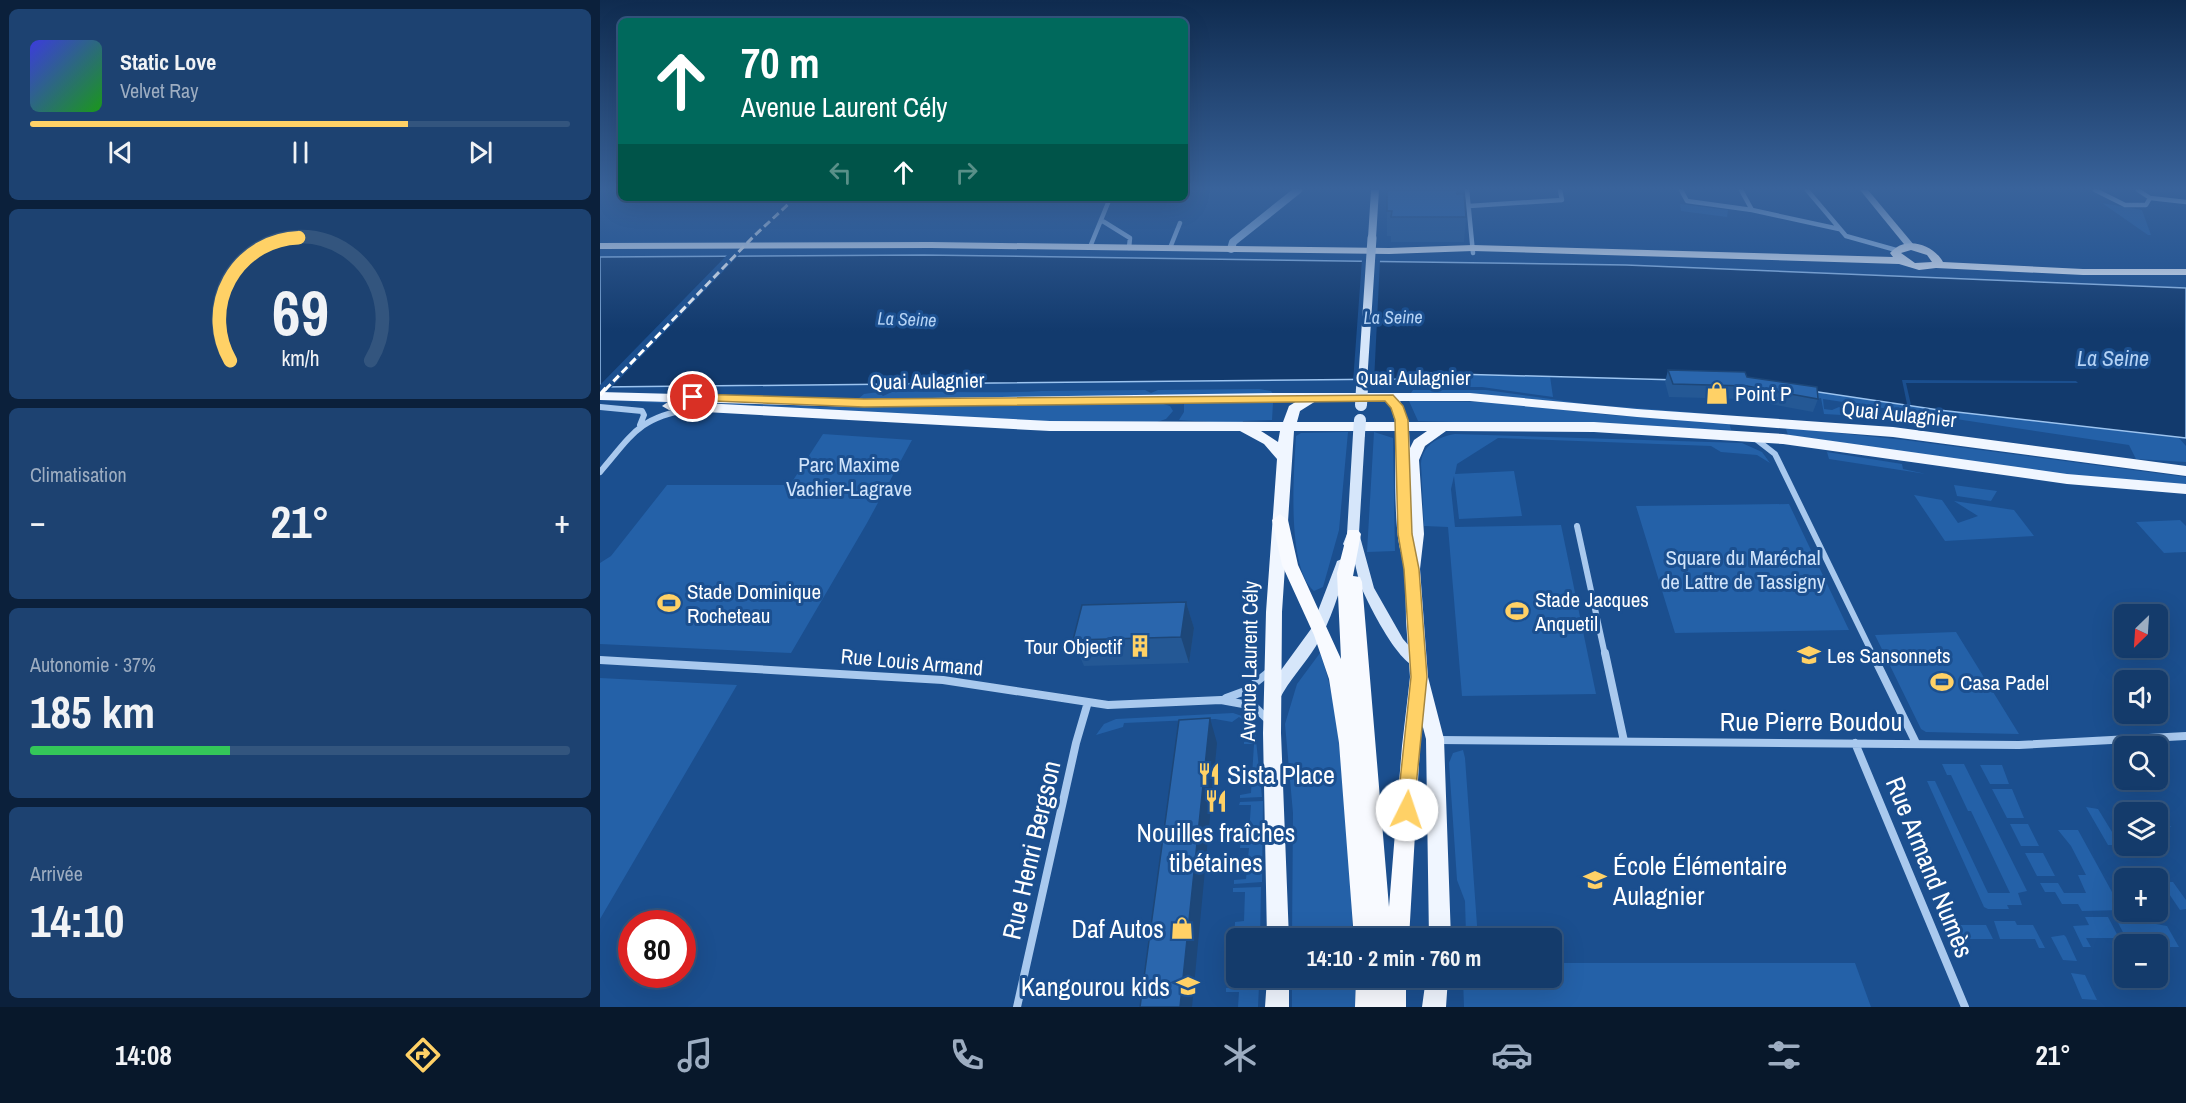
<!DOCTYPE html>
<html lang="fr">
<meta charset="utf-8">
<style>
:root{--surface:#143b6b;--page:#1d4271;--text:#f1f3f6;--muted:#9dadc1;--line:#33557e;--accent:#ffd166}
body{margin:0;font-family:"Archivo Narrow",sans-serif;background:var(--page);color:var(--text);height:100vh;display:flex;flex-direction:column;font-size:22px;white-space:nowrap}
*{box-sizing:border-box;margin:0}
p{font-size:20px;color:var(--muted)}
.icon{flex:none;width:33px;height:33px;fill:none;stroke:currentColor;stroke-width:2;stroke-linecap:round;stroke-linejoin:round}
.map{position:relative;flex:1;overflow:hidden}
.panel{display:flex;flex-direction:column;gap:9px;padding:9px;background:#0b203b;width:600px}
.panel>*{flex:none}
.banner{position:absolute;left:18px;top:18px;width:570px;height:183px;border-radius:9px;box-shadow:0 6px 24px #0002,0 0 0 2px var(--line);background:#00695c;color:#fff;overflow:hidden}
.needle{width:39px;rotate:205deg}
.controls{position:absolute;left:1514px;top:604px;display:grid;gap:12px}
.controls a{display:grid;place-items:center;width:54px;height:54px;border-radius:9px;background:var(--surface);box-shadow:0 6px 24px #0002,0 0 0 2px var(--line);font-size:30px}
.speed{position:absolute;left:18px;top:910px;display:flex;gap:12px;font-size:30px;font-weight:700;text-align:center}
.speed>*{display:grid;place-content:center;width:78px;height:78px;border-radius:50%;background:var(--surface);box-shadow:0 6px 24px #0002,0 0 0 2px var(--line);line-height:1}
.speed .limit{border:9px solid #d22;background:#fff;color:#111}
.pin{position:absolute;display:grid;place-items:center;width:51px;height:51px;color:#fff;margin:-26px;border:3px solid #fff;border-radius:50%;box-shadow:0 2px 6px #0007}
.me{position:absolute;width:66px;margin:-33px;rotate:4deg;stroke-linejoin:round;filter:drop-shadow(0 0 4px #0008)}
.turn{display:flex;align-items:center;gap:21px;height:126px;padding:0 24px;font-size:27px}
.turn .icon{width:78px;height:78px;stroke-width:2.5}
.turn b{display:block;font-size:42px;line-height:51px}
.lanes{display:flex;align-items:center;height:57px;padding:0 24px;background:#0003;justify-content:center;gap:30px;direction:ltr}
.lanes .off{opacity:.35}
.big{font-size:45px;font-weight:800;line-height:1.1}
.panel .widget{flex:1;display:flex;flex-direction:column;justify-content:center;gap:9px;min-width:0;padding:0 21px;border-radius:9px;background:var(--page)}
.panel .dial{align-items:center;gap:0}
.dial svg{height:156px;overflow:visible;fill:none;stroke:var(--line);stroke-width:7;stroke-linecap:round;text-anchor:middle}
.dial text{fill:var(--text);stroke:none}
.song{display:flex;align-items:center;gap:18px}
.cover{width:72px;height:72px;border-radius:9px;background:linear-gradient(135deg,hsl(240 70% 55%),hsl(120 70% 35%))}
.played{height:6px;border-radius:3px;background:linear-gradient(90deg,var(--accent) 70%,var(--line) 70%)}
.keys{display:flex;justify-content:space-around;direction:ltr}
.heat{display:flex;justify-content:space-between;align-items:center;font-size:33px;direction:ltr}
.charge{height:9px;border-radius:4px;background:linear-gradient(90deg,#34c759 37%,var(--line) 0)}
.trip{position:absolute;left:626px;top:928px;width:336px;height:60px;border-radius:9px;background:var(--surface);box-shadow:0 6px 24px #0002,0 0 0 2px var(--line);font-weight:800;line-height:60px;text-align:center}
.tab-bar{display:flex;height:96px;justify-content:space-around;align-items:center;background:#08182b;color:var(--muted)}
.tab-bar .icon{width:42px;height:42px}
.tab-bar .selected{color:var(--accent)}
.tab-bar b{font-size:27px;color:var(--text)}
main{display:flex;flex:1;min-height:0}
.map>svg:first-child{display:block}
.green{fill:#2461a8}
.water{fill:#123a6d;stroke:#9cc4f0;stroke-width:1.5}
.pier{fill:#1b4f8f}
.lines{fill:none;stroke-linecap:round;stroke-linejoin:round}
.minor-far2{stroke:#a9c9ee;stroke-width:4.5}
.minor-far1{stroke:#a9c9ee;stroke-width:6}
.minor{stroke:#a9c9ee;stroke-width:8}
.tertiary{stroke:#a9c9ee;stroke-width:8}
.secondary{fill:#d6e6fa;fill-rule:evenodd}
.primary{fill:#f0f6ff;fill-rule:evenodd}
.trunk{fill:#f8faff;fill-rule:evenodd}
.rail-far1{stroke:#fff;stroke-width:3;stroke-dasharray:8 4;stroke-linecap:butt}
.rail{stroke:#fff;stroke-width:4;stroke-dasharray:10 4.5;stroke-linecap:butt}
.secondary-bridge-far1{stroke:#d6e6fa;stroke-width:9}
.secondary-bridge{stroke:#d6e6fa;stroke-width:12}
.wall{fill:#245895}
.shaded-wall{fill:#1d4779}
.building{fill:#2a66ad;stroke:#1d4779;stroke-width:1.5}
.route{fill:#ffd166;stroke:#a68842;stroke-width:1.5}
.labels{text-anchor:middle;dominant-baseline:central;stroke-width:6;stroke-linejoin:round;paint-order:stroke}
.far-water-label{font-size:18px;font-style:italic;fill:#b5d3f5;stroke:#1b4f8f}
.street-label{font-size:21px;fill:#fff;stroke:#1b4f8f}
.poi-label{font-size:21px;fill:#fff;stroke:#1b4f8f;text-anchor:start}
.park-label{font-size:21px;fill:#cfe3fa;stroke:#1b4f8f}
.water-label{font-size:22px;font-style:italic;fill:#b5d3f5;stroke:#1b4f8f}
.near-street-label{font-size:26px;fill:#fff;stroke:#1b4f8f}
.near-poi-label{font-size:26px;fill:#fff;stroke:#1b4f8f;text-anchor:start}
</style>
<main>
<section class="panel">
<div class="widget">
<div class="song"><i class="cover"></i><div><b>Static Love</b><p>Velvet Ray</p></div></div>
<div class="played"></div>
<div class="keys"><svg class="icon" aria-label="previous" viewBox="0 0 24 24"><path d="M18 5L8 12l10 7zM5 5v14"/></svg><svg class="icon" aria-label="pause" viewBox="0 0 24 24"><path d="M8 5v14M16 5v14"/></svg><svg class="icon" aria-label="next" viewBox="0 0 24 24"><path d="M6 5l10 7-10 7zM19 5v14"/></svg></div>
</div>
<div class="widget dial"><svg viewBox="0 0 100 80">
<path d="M14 69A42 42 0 1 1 86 69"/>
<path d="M14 69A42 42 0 0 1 49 6" stroke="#ffd166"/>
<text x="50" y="56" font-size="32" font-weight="700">69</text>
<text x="50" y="72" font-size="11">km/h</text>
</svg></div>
<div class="widget"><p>Climatisation</p>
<div class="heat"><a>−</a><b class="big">21°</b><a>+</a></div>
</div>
<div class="widget"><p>Autonomie · 37%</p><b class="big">185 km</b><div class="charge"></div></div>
<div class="widget"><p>Arrivée</p><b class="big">14:10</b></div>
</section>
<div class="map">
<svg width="1586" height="1007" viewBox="0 0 1586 1007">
<rect width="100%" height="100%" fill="#1b4f8f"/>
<path class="green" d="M1502,203L1542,210L1551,235H1548Z
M1080,204L1128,210L1127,217L1081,211Z
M818,373L950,376L953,397L882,387H817L807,379L815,377Z
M1151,382L1339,410L1579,438L1586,446V462L1536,459L1529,445L1223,399L1224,409L1232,410L1239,407L1245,410L1242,415L1224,414L1221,398L1211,400Z
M659,389L671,391L673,394L258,399L264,394L278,392L283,396L292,392C344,391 396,394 442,391L545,390L551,393L558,390Z
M813,390H886L986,404L1125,415C1020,410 916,394 811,393Z
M0,400L225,407L560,403L570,406L573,411L566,419L557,422L432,421Z
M809,401L891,402L1010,415L1129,422L1131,430L818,421Z
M636,402L673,403L672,420L643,421L642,424L579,420L584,412V403Z
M1189,428L1305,440L1586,477V485L1459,474L1188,435L1186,429Z
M748,432L739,530L723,587L714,591C686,567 694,471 696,436L701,433Z
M774,432L793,438L795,551L767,552Z
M223,434L312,440L267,523L191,653L0,644V563L11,556L67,485H190Z
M855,434L1142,443L1162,452L1170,463L1157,455L1121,452L1111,446L898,438L857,464L855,474L914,471L922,516L859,519L854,476L851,489L855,527L961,525L996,694L862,696L848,527L824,526L821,464C822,445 838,437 855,434Z
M1227,452L1302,464L1303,469L1326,474L1229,459Z
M1354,485L1397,491L1391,501L1357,496Z
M1314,495L1342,500L1358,523L1378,516L1354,501L1414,510L1434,536L1345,541Z
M1189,504L1249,630L1075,633L1036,506Z
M1580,520L1586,526V552L1564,553L1536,522Z
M1355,632H1356L1419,734L1326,732L1321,729L1275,635Z
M720,653C736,697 739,741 743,788C748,838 751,888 753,939H692L693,813L685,724L697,684Z
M0,678L137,685L0,919Z
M633,713L648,718L645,721L639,717L632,722L615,719L524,723L523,727L496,735L504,724L516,719Z
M654,721L662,797L640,798V795L651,793L654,744H644V742L652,740L649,725Z
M863,750L865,758L878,939H869L866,935L865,901L857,880L849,763L853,753Z
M1342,764H1364L1427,891L1418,893L1422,905H1407L1409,909H1388L1384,907L1327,781H1335L1388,893H1410L1371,811H1368L1351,775H1347Z
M1380,765H1402L1409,784H1390Z
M1392,789H1412L1424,818H1407Z
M663,801L662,882L634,884V880L646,879L649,848H640L641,834L649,833L651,805H639L640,802Z
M1516,806C1547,806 1552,799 1571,827H1562L1557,820V813H1553L1550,809H1529L1531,813H1524V821Z
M1486,807L1498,809L1520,845H1508Z
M1410,824H1428L1439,846H1421Z
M1458,830H1478L1512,892L1524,893V910L1482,911L1478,904H1462L1455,892H1445L1440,883H1458L1464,893H1486L1478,875H1486L1471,846Z
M1425,853H1443L1455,876H1437Z
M1561,882H1573L1586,900V909L1580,910Z
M661,887L660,939H636V944H634L635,922L644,921L645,892H633V888Z
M1485,917H1508L1519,938H1486L1491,947H1483L1473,926L1489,925Z
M1515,917H1552L1556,924L1567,926L1579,947H1567L1561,937L1526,938Z
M1394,921H1415L1417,925H1433L1445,948H1439L1435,939H1400Z
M1352,925H1386L1393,939H1357Z
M1464,935L1466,937L1477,961L1463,960L1451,937Z
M951,963H1255L1271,1007H864L863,978H951Z
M1471,973L1485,975L1497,1000L1482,999Z
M692,978H755L756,1007H692Z
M659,986L658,1007H638L639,992H626V988Z"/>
<path class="water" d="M324,255L1026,265L1586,288V438L1339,410L1151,382L819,373L815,377L798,379L0,387V257Z"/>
<path class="pier" d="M129,253H141L9,390H0V385Z
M762,259L780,260L774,382H753Z
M1302,380L1476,381L1478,383H1306L1311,405L1307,404Z"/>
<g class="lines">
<path class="minor-far2" d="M867,190L873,253
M1081,190L1087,201L1152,210L1239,229
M1141,190L1152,210
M1207,190L1246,236L1296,250
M1495,190L1525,205H1546L1550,198L1586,202
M1538,190L1550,198
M869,206L962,200L960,190
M501,220L530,238L529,248
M490,247L510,198
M570,248L580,223"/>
<path class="minor-far1" d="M0,407L42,411L44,415L40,425
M1157,440L1175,454L1273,655
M0,472C32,435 38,418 89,409
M977,526L1005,655"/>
<path class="minor" d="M1005,653L1024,741
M1272,653L1316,743
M0,660L343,680L508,705L621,700L654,706L667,719
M626,698L645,691L670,671
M838,740L1419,745L1586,736
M1255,743L1365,1007
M417,1007L476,743L488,702"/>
<path class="tertiary" d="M631,249L633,242L698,190"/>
<path class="secondary" d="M771,190H779L776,238L772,241L768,238Z
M1260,190H1268L1314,245V249H1308Z
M759,430L765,434L759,533L774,588L803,639L824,663L822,667C803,674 769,605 762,589C757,576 755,561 751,548L745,547L743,544L747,534L753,434Z
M742,559L747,561L748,564C739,592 731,621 716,646C704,665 689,680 679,700L674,702L669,700L667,696L676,677L711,629L736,564L737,561Z"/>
<path class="primary" d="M331,242L789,248L873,245L1293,257L1290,253C1305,235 1333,244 1343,262L1483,269H1586V275H1483L1336,268L1319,270L1299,264L873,251L789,254L331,248L0,249V243ZM1311,250L1327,255L1332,262L1315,263L1301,253Z
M0,392L264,399L677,393H870L1037,409L1293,427L1586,466V476L1293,437L1037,417L870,401H800L809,422H994L1183,434L1467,474L1586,484V494L1467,484L1183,444L994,432L846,431L825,446L819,460L824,534L820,569L828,677L844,739L851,939H829L826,739L810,677L806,621L805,560C792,547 796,454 795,431H694L682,612L681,733L689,939H667L663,733L666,612L677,459L664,444L640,431H450L69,410L62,406L68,402L0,400ZM697,401L689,406L683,422L450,421L83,402L264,407ZM716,401H785L791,407L795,422H697L700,411ZM661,431H680L678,442ZM809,431H827L814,440L810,448Z
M667,978H689V1007H665Z
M826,978H848L846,1007H822Z"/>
<path class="trunk" d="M680,514L688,520L698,565L741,659L737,573L748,530H758L761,534L753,576L760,577L762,582L789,907L802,746L810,677L813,672L819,669L825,672L828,677L820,746L809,939H754L739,743L729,679L714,635L682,565L672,520Z
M756,978H806V1007H755Z"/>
<path class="rail-far1" d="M5,390L154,236L195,198"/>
<path class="rail" d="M0,395L6,388"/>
<path class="secondary-bridge-far1" d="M762,390L772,238"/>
<path class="secondary-bridge" d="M761,405L762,388
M759,434L760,420"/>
</g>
<path class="wall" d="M787,190L857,194L866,217L864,242H791V236H787Z
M1068,370L1147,377L1218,399L1213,412L1143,399L1069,397L1065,382Z
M586,602L594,628L589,663L484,666L473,640Z"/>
<path class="shaded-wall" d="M586,602L594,628L589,663L581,637Z
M610,718L617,743L592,1007H580Z"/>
<path class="building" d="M787,190H857V194H864L866,217H791L792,211H787Z
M1068,370L1145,372L1147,377L1217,387L1218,399L1147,386L1073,384Z
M586,602L581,637L473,640L482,605Z
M610,718L580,1007H540L579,720Z"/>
<linearGradient id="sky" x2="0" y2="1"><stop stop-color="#0f2b4f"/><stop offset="0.57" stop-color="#39639b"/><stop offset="1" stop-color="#39639b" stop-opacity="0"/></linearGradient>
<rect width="1586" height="331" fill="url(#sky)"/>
<path class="route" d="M93,394L264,399L793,395L803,406L808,420L812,534L819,569L827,677L813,817L807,819L800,817L797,810L811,677L804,569L798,534L795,420L791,408L785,401L264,407L89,400V395Z"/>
<defs>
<g id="shop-bare" transform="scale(1.8)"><path d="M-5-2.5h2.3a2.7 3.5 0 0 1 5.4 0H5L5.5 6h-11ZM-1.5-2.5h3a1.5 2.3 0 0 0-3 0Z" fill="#ffd166" stroke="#1b4f8f" stroke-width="2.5" paint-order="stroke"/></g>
<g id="stadium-bare" transform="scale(1.8)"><path d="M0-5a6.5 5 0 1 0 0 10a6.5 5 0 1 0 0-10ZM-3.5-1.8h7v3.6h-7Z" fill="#ffd166" stroke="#1b4f8f" stroke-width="2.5" paint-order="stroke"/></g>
<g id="building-bare" transform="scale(1.8)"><path d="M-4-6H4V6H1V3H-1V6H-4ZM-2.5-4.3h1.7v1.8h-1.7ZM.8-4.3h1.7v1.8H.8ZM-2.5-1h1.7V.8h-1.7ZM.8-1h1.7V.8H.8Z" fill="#ffd166" stroke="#1b4f8f" stroke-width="2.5" paint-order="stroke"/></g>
<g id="school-bare" transform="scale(1.8)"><path d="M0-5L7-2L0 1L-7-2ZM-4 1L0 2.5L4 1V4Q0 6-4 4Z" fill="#ffd166" stroke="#1b4f8f" stroke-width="2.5" paint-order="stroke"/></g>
<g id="restaurant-bare" transform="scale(1.8)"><path d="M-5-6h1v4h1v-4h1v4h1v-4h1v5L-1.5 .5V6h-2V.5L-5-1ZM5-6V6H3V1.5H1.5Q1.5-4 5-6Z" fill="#ffd166" stroke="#1b4f8f" stroke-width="2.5" paint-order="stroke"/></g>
</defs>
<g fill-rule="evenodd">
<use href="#shop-bare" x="1117" y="393"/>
<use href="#stadium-bare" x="69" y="603"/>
<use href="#stadium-bare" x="917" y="611"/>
<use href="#building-bare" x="540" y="646"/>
<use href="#school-bare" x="1209" y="655"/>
<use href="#stadium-bare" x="1342" y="682"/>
<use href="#restaurant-bare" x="609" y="774"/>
<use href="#restaurant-bare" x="616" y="801"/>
<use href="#school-bare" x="995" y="880"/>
<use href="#shop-bare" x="582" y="928"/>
<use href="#school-bare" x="588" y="986"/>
</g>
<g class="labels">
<g class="far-water-label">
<text transform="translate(793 317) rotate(-1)">La Seine</text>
<text transform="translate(307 319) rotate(2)">La Seine</text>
</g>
<g class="street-label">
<text x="813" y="377">Quai Aulagnier</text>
<text transform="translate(327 381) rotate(-1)">Quai Aulagnier</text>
<text transform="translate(1299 414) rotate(6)">Quai Aulagnier</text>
<text transform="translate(649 661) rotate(-89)">Avenue Laurent Cély</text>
<text transform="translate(312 662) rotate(5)">Rue Louis Armand</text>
</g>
<g class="poi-label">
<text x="1135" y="393">Point P</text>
<text x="87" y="591">Stade Dominique<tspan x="87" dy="24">Rocheteau</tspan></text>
<text x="935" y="599">Stade Jacques<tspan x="935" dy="24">Anquetil</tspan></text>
<text x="522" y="646" text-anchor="end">Tour Objectif</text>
<text x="1227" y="655">Les Sansonnets</text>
<text x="1360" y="682">Casa Padel</text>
</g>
<g class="park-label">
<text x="249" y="464">Parc Maxime<tspan x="249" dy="24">Vachier-Lagrave</tspan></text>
<text x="1143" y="557">Square du Maréchal<tspan x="1143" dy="24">de Lattre de Tassigny</tspan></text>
</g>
<g class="water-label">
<text x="1513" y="358">La Seine</text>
</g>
<g class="near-street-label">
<text x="1211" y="721">Rue Pierre Boudou</text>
<text transform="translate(431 850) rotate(-77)">Rue Henri Bergson</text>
<text transform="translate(1330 867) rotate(68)">Rue Armand Numès</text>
</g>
<g class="near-poi-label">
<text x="627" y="774">Sista Place</text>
<text x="616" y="832" text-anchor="middle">Nouilles fraîches<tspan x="616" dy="30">tibétaines</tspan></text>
<text x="1013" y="865">École Élémentaire<tspan x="1013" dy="30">Aulagnier</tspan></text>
<text x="564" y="928" text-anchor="end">Daf Autos</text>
<text x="570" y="986" text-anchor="end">Kangourou kids</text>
</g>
</g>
</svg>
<div class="controls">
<a><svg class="needle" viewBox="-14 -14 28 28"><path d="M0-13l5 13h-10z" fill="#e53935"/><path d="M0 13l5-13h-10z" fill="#9dadc1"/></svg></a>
<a><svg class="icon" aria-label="sound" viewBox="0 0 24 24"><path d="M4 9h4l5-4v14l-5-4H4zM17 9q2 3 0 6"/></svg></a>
<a><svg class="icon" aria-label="search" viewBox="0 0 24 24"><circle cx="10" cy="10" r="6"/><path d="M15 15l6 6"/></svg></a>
<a><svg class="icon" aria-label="layers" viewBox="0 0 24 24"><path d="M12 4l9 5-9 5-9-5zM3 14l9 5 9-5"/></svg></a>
<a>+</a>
<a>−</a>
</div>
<div class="speed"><div class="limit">80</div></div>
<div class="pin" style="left:93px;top:397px;background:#d93025"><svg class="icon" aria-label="arrive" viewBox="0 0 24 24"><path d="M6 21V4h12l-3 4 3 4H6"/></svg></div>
<svg class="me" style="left:807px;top:810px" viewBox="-20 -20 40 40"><circle r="19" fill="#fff"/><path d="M0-13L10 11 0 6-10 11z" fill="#ffd166"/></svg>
<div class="trip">14:10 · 2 min · 760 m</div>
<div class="banner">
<div class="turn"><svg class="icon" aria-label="ahead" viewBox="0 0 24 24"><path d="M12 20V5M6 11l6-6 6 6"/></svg><div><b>70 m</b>Avenue Laurent Cély</div></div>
<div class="lanes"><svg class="icon off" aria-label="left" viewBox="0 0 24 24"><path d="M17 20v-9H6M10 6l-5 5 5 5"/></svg><svg class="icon" aria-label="ahead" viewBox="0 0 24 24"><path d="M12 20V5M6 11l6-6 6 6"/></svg><svg class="icon off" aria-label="right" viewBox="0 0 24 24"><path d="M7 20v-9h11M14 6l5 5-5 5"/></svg></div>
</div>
</div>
</main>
<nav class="tab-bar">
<b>14:08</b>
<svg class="icon selected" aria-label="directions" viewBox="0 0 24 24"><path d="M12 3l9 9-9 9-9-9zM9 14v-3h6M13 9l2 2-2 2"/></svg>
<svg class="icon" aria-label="music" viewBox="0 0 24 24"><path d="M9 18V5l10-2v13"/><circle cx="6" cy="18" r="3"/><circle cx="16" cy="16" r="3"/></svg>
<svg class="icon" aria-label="phone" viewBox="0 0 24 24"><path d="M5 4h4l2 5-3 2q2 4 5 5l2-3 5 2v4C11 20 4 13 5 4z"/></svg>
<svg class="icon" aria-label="climate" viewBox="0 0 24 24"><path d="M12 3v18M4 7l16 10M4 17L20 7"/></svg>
<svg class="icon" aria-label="car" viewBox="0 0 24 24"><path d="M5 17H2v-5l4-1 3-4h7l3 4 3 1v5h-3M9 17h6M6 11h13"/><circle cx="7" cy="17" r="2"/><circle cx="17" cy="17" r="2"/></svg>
<svg class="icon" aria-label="filters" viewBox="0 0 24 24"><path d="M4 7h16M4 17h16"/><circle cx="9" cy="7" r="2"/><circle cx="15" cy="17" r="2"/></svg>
<b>21°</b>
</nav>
